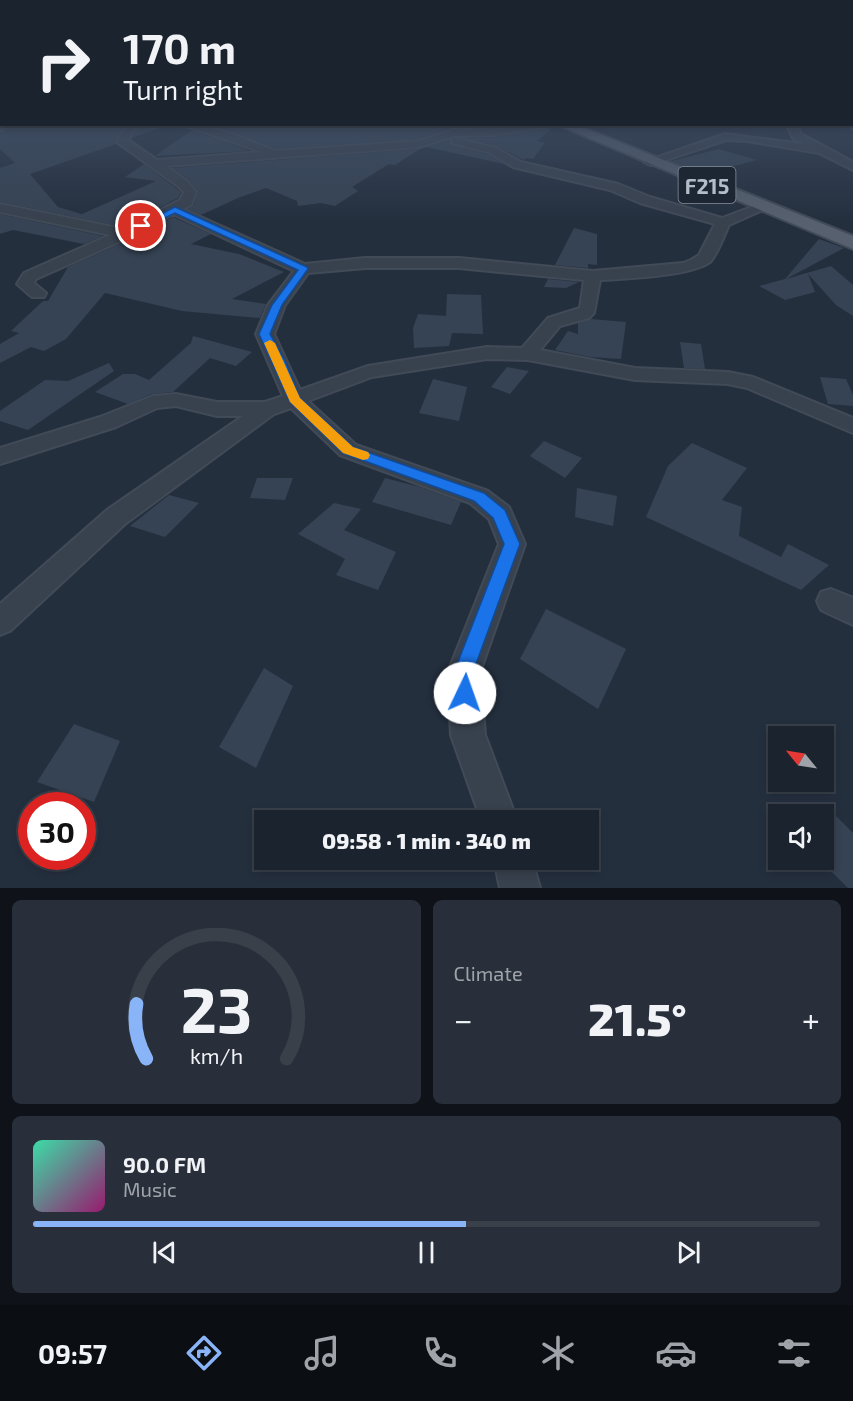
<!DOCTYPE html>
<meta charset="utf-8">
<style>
:root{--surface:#1b232e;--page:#282f3a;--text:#f1f3f6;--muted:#a0a4aa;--line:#39404a;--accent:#8ab4f8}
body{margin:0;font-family:"Exo 2",sans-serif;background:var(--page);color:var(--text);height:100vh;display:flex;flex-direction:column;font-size:22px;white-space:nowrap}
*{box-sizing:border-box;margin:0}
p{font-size:20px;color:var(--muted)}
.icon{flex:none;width:33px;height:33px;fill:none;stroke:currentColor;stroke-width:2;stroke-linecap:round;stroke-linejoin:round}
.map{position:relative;height:888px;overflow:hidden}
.drawer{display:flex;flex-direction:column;gap:12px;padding:12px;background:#0f1319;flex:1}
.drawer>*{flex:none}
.hud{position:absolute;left:0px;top:0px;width:854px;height:126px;box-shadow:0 3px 9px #0003,0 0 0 2px var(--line);background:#1b232e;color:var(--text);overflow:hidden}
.needle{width:39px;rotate:300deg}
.fabs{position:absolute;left:768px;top:726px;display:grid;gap:12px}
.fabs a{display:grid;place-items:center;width:66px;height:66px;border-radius:0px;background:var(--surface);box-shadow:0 3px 9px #0003,0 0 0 2px var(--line);font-size:30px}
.speed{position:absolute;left:18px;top:792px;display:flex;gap:12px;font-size:30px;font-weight:700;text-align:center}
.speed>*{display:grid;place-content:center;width:78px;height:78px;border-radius:50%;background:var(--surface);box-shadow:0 3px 9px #0003,0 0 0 2px var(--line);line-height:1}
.speed .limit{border:9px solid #d22;background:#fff;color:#111}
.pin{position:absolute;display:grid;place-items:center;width:51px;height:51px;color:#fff;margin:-26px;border:3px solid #fff;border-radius:50%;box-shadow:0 2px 6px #0007}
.me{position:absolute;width:66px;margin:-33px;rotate:3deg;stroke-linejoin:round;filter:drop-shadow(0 0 4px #0008)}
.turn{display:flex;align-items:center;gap:21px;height:126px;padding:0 24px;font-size:27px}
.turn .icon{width:78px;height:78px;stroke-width:2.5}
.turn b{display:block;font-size:42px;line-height:51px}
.big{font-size:45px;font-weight:800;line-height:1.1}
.drawer .tile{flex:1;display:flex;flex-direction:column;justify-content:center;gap:9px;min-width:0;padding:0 21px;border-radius:9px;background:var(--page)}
.drawer .dial{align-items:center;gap:0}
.dial svg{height:156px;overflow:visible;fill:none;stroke:var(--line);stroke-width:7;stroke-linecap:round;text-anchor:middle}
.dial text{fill:var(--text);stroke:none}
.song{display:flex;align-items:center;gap:18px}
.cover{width:72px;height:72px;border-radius:9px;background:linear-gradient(135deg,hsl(160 70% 55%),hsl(320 70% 35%))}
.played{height:6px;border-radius:3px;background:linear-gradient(90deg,var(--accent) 55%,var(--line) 55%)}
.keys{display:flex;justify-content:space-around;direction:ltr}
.heat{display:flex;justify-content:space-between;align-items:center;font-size:33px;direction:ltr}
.drawer .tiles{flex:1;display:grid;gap:12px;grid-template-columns:1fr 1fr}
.tile:last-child{grid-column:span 2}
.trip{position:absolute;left:254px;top:810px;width:345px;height:60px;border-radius:0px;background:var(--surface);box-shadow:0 3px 9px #0003,0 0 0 2px var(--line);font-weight:800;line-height:60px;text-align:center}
.dock{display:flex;height:96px;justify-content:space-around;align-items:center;background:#0b0e12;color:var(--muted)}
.dock .icon{width:42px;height:42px}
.dock .on{color:var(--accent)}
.dock b{font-size:27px;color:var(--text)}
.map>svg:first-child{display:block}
.building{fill:#364354}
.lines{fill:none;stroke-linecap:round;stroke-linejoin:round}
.minor-casing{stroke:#414a57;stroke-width:4}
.major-casing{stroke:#414a57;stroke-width:4}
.minor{fill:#38414e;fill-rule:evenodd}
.major{fill:#56606e;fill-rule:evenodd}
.route{fill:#1a73e8;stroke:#114b97;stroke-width:1.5}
.slow{fill:#f59e0b}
.labels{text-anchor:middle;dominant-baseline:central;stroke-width:6;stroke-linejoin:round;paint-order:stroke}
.shield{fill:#1d2633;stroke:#878f9c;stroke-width:1.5}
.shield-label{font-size:21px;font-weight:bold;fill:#b4bcc9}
</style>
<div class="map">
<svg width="853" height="888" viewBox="0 0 853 888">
<rect width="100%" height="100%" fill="#242f3e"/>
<path class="building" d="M18,124H124L115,140L116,144L30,174L58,207L82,214L156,181L125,177L144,164L181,192L178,198L123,227L0,202V168L15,163L0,149V132Z
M139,124H163V127L131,138Z
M207,124H512L454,128L419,139L275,149Z
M552,128L537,141L545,143L533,159L526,158L524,160L497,146L465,138L495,137Z
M192,130L250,151L155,156Z
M450,140L451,145L487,154L504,164L426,147Z
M420,149L395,165L389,164L352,187L358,191L335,206L321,203L298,206L297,201L266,188L238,198L201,215L188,209L193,206L198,191L189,180L173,168Z
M719,149L757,160L704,174L671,161Z
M0,214L103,236L84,244L13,230L0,234Z
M173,217L211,234L191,244L239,254L284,272L232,299L266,304L260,318L182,311L105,293L66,339L44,351L31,347L0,363V344L19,333L11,331L43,301H48L68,267L131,239Z
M574,228L597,234V265L588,264V268L555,265Z
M819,239L844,248L786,279L831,266L853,285V316L836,305L808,274L815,292L785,300L759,286L785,279Z
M548,279L579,282L566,288L544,287Z
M447,294L481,295L483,334L452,333L449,346L414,348L413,328L418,314L446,316Z
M591,319L626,322L621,359L590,357L555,350L568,331L578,334V323Z
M193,336L252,352L236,366L210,358L173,392L152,394L128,404L95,392L123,374H135L149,380L191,343Z
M680,342L701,344L705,369L684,368Z
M109,363L114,371L28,430L0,421V411L45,380L68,381Z
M507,367L529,371L510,394L491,387Z
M820,377L846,379L853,395V406L828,404Z
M433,379L467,387L459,421L419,413Z
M544,441L582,458L565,478L530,456Z
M692,443L747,468L722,500L742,507L739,536L781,557L788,544L829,565L801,590L646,517L668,466Z
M257,478H293L285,500L250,498Z
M385,478L420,487L461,502L451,525L372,502Z
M577,488L617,496L613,526L575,517Z
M169,495L199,503L165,537L130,526Z
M334,503L361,509L344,530L396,552L378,590L336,575L345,559L298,534Z
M546,609L626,649L598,709L520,659Z
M264,668L293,686L256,768L219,747Z
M74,724L120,741L94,802L37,782Z
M824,804L853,833V888H848L824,864Z"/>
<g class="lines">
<g class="minor-casing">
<path id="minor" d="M852,98H853V104H852Z
M852,121L853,122V128L846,124H852Z
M0,124H16L0,130Z
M127,124H137L128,140L157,160L261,152L181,124H198L240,137L275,151L419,141L454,130L562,124L495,135L455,136L419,147L167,166L188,182L196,192L191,205L183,209L305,264L365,258H459L593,271L683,263L691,260L699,255L715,224L640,203L610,190L513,167L488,152L452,143V139L456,138L496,148L521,162L618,184L650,197L722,218L762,203L769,207L729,225C724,235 718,254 710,262C692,276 624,279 600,280L594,313L589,318L560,326L540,350L635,368L728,372L753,377L853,418V433L747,388L728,384L635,380L528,360L487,359L372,377L308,401L356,445L488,491L509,507L525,544L480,672L485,735L517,820H481L451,735L448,672L499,544L489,519L470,503L340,455L291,408L274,414L125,524L10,631L0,635V604L107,510L243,416H217L176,406L157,408L116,427L0,464V448L100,417L153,396L176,394L217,402H265L283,396L256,334L268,305L294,271L173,214L130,237L36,279L34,283L46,293L44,297H32L17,284L24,273L110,235L0,212V204L123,229L180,200L184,192L179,187L118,143L117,141ZM365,268H459L584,280L580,308L548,318L522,348L487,347L368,366L300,390L274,334L285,305L308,273Z
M786,124H796L801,134L853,162V170L819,153L747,141L726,140L654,164L650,165L644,162L725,134L803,144L793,138Z
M831,589L853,598V625L821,610L817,601L821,592Z
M494,860H532L540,888H500Z"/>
</g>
<g class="major-casing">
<path id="major" d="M556,124H574L853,236V249Z"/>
</g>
<use href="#minor" class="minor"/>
<use href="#major" class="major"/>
</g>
<linearGradient id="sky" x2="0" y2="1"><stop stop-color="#141a22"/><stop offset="0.44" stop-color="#3f4d63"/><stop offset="1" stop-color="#3f4d63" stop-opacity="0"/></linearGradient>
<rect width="853" height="221" fill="url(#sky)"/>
<path class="route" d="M175,207L307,267L308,269L282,305L270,334L285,361L300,398L353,447L484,493L505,510L520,544L473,672L475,693L472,700L465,703L458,700L455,693L454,672L504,544L493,518L474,501L343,453L290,402L259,334L272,305L298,270L175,213L144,228L137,226Z"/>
<path class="slow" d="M270,340L275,343L300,398L353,447L368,452L370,455L368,459L363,460L343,453L290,402L264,343Z"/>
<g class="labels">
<rect class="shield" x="678.5" y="167" width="57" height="36" rx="4.5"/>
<g class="shield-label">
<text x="707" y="185">F215</text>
</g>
</g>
</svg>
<div class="fabs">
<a><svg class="needle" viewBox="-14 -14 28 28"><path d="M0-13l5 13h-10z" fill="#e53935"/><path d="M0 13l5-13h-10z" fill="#a0a4aa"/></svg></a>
<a><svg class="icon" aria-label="sound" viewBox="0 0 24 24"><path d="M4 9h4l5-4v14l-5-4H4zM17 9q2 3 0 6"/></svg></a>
</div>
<div class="speed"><div class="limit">30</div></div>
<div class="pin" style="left:141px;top:226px;background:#d93025"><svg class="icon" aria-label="arrive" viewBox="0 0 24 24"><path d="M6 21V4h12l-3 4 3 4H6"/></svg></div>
<svg class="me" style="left:465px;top:693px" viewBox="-20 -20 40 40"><circle r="19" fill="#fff"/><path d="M0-13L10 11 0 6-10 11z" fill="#1a73e8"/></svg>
<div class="trip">09:58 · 1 min · 340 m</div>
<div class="hud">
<div class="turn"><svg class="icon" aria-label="right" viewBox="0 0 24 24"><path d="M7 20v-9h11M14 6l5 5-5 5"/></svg><div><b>170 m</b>Turn right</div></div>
</div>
</div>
<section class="drawer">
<div class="tiles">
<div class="tile dial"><svg viewBox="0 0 100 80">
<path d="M14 69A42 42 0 1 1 86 69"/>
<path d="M14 69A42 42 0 0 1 9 41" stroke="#8ab4f8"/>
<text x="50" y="56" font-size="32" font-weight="700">23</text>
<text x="50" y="72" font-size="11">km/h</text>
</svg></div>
<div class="tile"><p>Climate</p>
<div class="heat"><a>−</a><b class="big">21.5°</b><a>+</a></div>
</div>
<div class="tile">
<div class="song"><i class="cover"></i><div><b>90.0 FM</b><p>Music</p></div></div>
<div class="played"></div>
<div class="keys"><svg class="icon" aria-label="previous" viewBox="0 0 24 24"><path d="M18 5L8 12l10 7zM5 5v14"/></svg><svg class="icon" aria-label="pause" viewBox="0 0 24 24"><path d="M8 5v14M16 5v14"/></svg><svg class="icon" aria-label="next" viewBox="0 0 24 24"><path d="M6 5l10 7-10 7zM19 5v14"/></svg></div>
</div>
</div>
</section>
<nav class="dock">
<b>09:57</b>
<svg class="icon on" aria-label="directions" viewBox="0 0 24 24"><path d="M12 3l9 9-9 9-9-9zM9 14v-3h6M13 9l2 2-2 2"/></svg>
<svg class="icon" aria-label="music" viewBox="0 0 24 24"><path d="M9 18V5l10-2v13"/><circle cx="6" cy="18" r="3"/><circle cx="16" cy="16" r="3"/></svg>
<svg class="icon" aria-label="phone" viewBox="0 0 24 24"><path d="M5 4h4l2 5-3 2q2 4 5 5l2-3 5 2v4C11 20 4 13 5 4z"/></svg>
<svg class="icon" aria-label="climate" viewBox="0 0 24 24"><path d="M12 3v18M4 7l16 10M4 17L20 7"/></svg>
<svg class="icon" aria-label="car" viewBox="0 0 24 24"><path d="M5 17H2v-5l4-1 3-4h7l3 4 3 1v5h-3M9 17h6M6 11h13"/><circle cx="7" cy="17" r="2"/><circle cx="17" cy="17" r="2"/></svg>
<svg class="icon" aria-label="filters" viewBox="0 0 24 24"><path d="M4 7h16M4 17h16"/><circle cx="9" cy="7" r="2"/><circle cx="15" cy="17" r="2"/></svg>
</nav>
